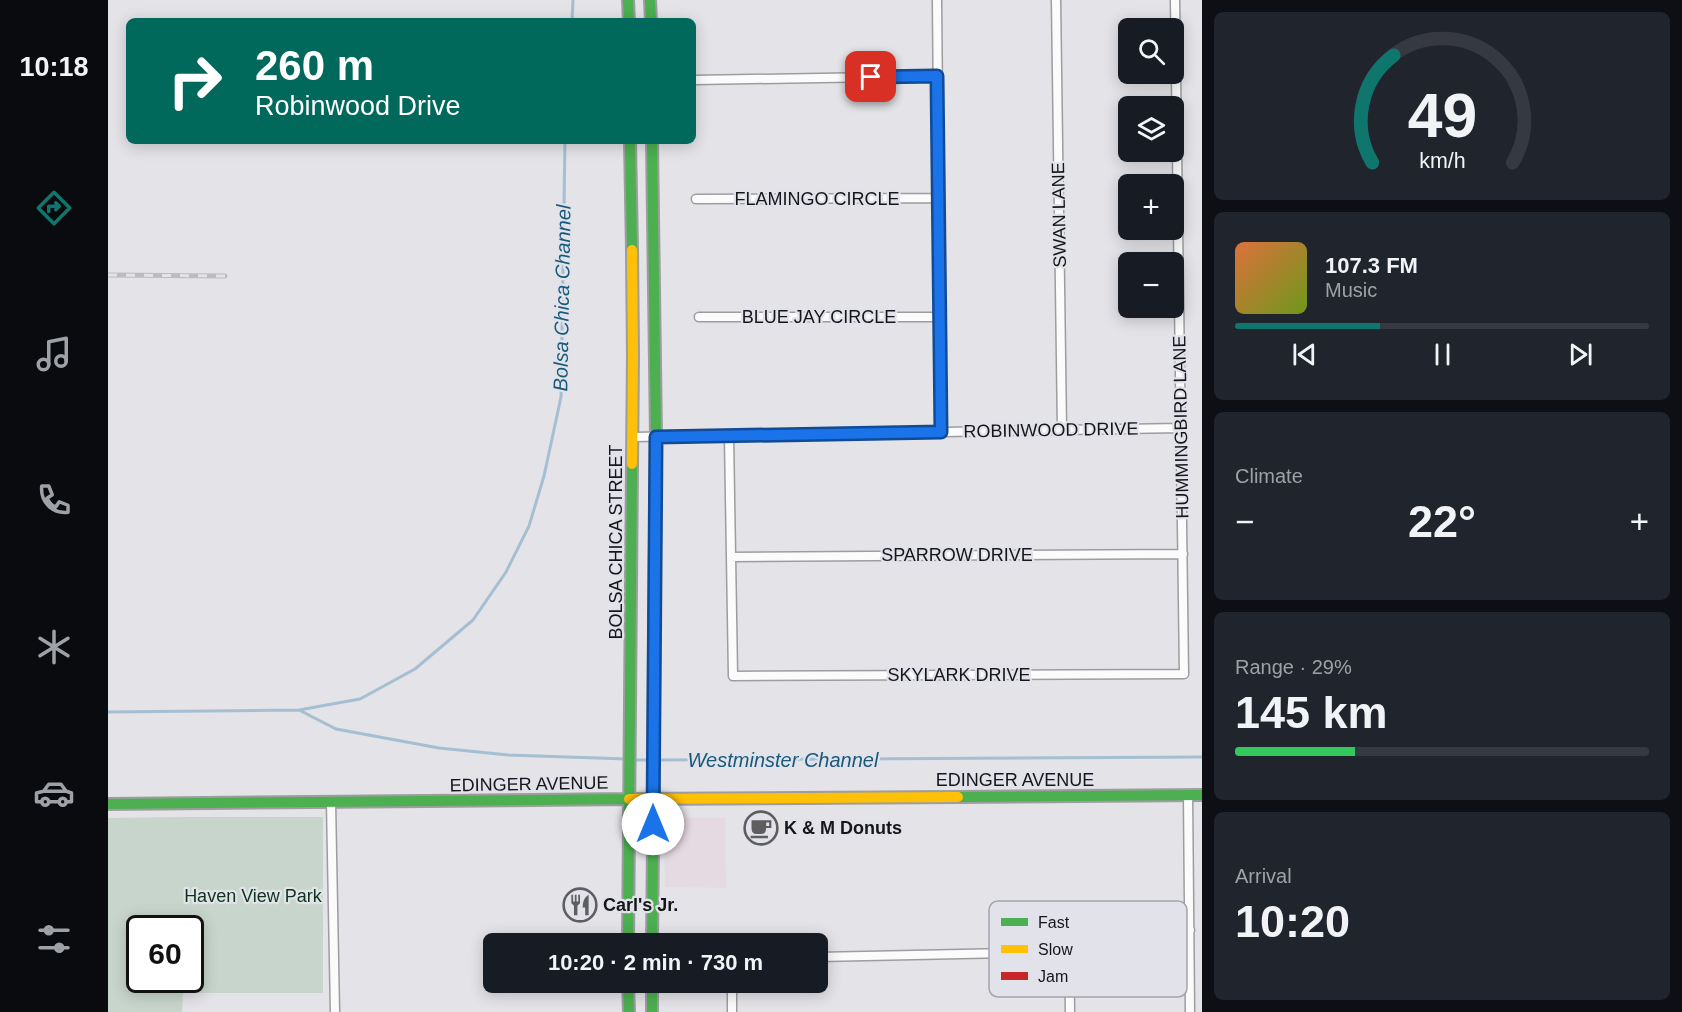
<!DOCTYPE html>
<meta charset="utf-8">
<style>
:root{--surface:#171b24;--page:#20242c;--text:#f1f3f6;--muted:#9ea1a6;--line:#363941;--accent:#0f766e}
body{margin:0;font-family:Helvetica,sans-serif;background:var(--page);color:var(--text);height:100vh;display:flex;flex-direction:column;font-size:22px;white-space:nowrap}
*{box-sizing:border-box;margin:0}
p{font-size:20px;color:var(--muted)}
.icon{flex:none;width:33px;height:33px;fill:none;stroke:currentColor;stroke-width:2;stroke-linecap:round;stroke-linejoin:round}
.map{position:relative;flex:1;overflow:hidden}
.details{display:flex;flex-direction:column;gap:12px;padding:12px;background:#0d0f14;width:480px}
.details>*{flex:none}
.hud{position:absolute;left:18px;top:18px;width:570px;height:126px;border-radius:9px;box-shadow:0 3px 15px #0003;background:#00695c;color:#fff;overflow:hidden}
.buttons{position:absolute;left:1010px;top:18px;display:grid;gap:12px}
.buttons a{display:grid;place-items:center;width:66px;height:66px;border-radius:9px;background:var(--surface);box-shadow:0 3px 15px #0003;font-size:30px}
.speed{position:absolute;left:18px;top:915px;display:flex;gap:12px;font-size:30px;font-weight:700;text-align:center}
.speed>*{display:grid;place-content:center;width:78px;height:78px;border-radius:50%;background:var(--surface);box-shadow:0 3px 15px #0003;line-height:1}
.speed .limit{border:3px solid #111;border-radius:9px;background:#fff;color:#111}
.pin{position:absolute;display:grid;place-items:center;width:51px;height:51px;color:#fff;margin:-26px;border-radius:12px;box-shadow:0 3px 9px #0006}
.me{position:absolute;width:66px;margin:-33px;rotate:0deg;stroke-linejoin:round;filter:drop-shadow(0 0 4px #0008)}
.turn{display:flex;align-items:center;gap:21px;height:126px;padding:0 30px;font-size:27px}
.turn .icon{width:78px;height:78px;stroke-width:2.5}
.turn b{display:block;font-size:42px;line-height:51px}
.big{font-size:45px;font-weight:700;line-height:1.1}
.details .card{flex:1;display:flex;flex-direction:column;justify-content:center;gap:9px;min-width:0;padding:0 21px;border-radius:9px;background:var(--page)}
.details .dial{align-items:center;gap:0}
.dial svg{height:156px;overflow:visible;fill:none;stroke:var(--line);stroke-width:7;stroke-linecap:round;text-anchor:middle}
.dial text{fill:var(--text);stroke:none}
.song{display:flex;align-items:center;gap:18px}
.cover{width:72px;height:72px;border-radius:9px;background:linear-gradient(135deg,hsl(20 70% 55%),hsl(80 70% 35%))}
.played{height:6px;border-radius:3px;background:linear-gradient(90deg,var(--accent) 35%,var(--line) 35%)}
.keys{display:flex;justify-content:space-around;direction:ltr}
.heat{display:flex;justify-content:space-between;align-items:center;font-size:33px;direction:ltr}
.charge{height:9px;border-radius:4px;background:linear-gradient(90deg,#34c759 29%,var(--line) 0)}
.trip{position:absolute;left:375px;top:933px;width:345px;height:60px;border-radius:9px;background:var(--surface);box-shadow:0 3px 15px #0003;font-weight:700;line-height:60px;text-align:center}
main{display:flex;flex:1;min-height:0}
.tab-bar{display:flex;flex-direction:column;width:108px;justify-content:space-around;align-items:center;background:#090b0e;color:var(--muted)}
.tab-bar .icon{width:42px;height:42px}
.tab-bar .selected{color:var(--accent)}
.tab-bar b{font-size:27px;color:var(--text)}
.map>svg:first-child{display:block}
.commercial{fill:#e6dae2}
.green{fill:#c8d5cc;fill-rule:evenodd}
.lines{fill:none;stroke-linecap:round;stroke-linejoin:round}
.stream{stroke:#a5bfd2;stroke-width:3}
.street-casing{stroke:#9d9da0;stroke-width:11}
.fast-casing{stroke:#9d9da0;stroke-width:14}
.slow-casing{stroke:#9d9da0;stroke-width:14}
.jam-casing{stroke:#9d9da0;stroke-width:14}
.street{stroke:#fbfbfc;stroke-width:8}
.fast{stroke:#4caf50;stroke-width:10}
.slow{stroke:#ffc107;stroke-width:10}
.jam{stroke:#c62828;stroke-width:10}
.rail-casing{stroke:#bcbcbd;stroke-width:5}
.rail{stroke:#e1e2ea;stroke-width:3;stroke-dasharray:9;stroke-linecap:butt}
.route-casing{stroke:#114b97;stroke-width:15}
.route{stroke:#1a73e8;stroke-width:10}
.labels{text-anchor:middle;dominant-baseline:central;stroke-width:4.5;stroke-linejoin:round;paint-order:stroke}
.street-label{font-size:18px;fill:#161619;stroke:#e1e2ea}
.poi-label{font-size:18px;font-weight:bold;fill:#161619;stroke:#e1e2ea;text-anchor:start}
.park-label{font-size:18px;fill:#0c3419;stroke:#e1e2ea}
.water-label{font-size:20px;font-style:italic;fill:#19597a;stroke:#e1e2ea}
.key{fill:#e1e2ea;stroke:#a4a5ab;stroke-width:1.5}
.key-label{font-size:16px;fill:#161619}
</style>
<main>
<nav class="tab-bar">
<b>10:18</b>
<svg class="icon selected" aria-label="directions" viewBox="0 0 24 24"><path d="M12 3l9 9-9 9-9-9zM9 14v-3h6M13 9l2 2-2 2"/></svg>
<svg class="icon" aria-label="music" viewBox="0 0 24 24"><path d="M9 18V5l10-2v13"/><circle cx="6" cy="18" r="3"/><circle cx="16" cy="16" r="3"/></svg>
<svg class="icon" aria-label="phone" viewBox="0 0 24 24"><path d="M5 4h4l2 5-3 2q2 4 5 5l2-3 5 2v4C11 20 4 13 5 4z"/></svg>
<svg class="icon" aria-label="climate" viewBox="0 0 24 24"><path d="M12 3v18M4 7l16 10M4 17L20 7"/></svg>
<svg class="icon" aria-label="car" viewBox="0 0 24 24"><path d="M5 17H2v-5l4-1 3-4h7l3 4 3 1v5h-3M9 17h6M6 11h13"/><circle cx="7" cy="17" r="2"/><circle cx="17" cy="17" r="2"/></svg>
<svg class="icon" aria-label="filters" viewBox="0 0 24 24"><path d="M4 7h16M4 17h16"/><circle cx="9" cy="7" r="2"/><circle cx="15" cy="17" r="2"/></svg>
</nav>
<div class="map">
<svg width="1094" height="1012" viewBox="0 0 1094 1012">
<rect width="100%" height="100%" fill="#e3e3e8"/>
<path class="commercial" d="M564,818H617L618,888L557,887L556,828Z"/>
<path class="green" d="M74,817H215V993H75L74,1012H0V818ZM32,928H82V980H32Z"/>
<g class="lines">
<path class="stream" d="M464,21L465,0
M191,710L228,729L331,748L400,755L519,759
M0,712L191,710L252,699L307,669L365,620L398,572L421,526L436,476L453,397L457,141
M526,760H543
M550,760L1094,757"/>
<g class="street-casing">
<path id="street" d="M829,0L833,432
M948,0L954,430
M587,80L829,76
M588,199L830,198
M591,317H831
M621,436L625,676L1076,674L1067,0
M525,437L1073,428
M623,557L1075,554
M1080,795L1082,1012
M223,802L227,1012
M961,938L962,1012
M710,957L901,953L961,938L994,933L1082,930
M624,1012V982"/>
</g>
<g class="fast-casing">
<path id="fast" d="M520,0L521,21
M542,0L543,21
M522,141L524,250
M544,141L548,437L546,645
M850,797L1094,795
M0,804L521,799
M520,944L524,464
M544,944L545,843
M520,982L521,1012
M544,982V1012"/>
</g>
<g class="slow-casing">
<path id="slow" d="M524,250L525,355L524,464
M521,799L850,797"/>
</g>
<g class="jam-casing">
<path id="jam" d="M545,843L546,645"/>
</g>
<use href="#street" class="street"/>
<use href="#fast" class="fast"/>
<use href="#slow" class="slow"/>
<use href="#jam" class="jam"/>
<g class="rail-casing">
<path id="rail" d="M0,275L117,276"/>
</g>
<use href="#rail" class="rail"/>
</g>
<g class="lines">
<g class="route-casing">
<path id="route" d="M545,824L548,437L833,432L829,76L763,77"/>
</g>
<use href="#route" class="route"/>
</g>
<defs>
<g id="cafe-ring" transform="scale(1.725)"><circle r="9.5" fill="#e1e2ea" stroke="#5e5e61" stroke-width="1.5"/><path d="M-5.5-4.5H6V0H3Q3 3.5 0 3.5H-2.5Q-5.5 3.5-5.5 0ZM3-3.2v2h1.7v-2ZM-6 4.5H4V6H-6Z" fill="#5e5e61"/></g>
<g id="restaurant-ring" transform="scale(1.725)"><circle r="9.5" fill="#e1e2ea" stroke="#5e5e61" stroke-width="1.5"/><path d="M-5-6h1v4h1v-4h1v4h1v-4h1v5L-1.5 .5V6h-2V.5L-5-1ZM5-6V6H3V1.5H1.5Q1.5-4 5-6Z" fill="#5e5e61"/></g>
</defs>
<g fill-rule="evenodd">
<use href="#cafe-ring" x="653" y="828"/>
<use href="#restaurant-ring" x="472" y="905"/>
</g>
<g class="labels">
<g class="street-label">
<text x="709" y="199">FLAMINGO CIRCLE</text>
<text transform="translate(951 215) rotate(-91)">SWAN LANE</text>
<text x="711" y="317">BLUE JAY CIRCLE</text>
<text transform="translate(1073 427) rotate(-91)">HUMMINGBIRD LANE</text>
<text transform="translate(943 430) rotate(-1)">ROBINWOOD DRIVE</text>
<text transform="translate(508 542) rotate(-90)">BOLSA CHICA STREET</text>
<text x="849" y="555">SPARROW DRIVE</text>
<text x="851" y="675">SKYLARK DRIVE</text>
<text x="907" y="780">EDINGER AVENUE</text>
<text transform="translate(421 784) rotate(-1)">EDINGER AVENUE</text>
</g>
<g class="poi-label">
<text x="676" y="828">K &amp; M Donuts</text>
<text x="495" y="905">Carl's Jr.</text>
</g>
<g class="park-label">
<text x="145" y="896">Haven View Park</text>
</g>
<g class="water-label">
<text transform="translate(454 298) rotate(-89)">Bolsa Chica Channel</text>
<text x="675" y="760">Westminster Channel</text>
</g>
</g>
<rect x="881" y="901" width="198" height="96" rx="9" class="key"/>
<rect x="893" y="918" width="27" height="8" fill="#4caf50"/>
<rect x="893" y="945" width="27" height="8" fill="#ffc107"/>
<rect x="893" y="972" width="27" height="8" fill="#c62828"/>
<g class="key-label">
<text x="930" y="928">Fast</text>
<text x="930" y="955">Slow</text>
<text x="930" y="982">Jam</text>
</g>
</svg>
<div class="buttons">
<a><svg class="icon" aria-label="search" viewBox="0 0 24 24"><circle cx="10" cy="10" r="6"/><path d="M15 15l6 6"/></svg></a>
<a><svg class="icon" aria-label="layers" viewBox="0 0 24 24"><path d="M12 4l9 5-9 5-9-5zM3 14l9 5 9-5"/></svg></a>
<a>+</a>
<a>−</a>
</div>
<div class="speed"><div class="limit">60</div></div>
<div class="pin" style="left:763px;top:77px;background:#d93025"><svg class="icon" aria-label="arrive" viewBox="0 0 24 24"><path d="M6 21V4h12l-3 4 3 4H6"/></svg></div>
<svg class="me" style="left:545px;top:824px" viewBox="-20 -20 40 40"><circle r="19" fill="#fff"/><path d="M0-13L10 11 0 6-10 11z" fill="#1a73e8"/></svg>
<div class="trip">10:20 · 2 min · 730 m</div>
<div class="hud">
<div class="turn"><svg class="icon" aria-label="right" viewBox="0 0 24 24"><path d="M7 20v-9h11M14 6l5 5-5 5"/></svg><div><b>260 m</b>Robinwood Drive</div></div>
</div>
</div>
<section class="details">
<div class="card dial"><svg viewBox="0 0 100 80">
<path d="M14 69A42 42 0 1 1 86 69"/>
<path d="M14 69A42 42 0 0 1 25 14" stroke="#0f766e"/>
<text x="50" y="56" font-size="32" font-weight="700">49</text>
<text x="50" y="72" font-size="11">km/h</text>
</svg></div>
<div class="card">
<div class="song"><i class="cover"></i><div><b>107.3 FM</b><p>Music</p></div></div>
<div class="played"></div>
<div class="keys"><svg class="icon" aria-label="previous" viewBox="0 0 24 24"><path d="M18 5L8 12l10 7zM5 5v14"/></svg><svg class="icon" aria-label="pause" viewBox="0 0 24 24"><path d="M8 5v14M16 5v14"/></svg><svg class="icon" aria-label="next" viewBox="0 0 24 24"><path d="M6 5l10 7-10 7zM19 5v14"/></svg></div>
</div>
<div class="card"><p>Climate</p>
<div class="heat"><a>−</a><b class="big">22°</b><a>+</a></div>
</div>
<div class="card"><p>Range · 29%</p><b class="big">145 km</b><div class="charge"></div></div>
<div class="card"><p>Arrival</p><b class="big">10:20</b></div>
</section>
</main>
